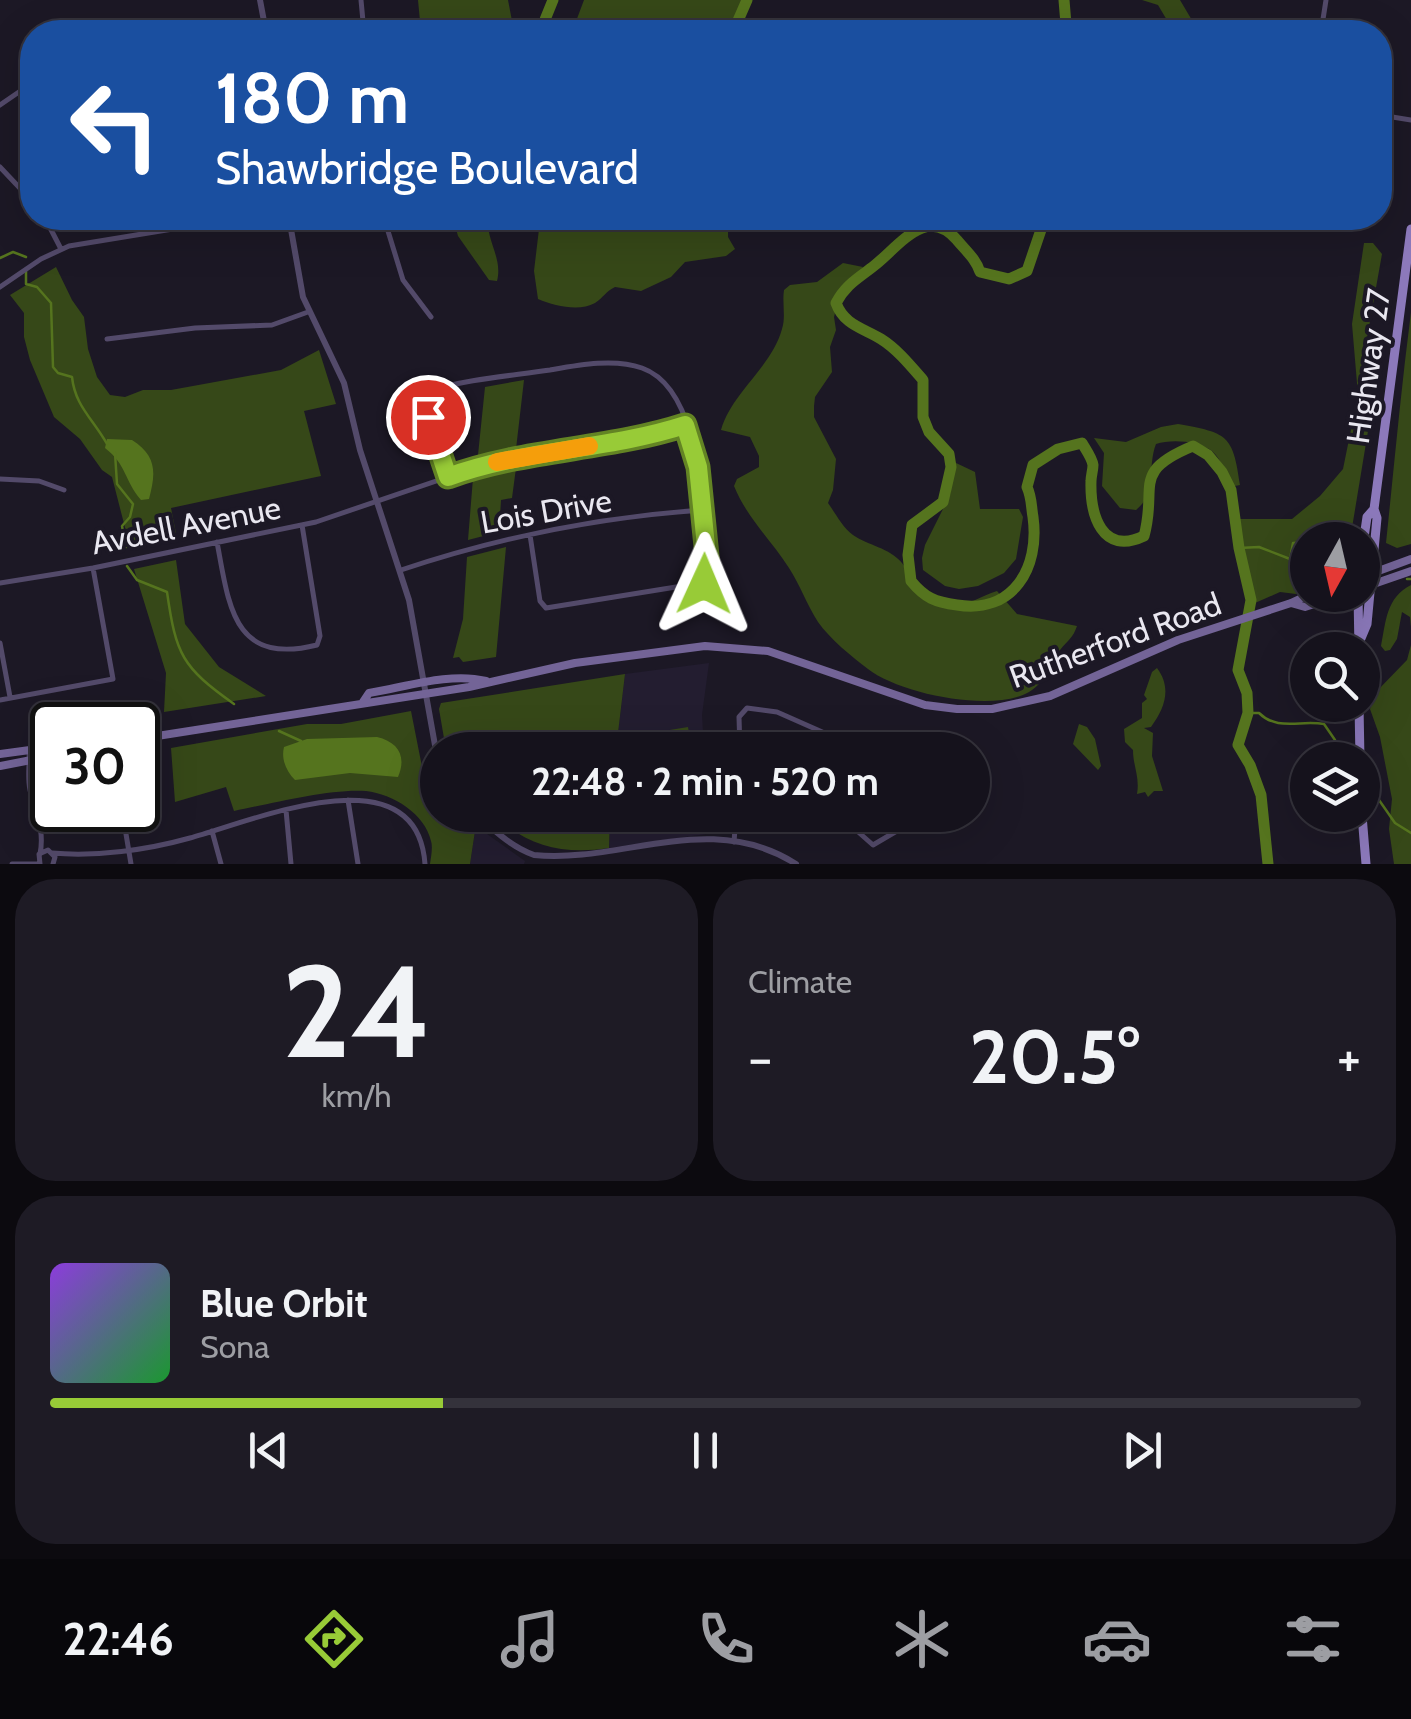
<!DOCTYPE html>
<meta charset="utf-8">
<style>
:root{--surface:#15121c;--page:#1e1b25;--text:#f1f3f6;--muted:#9d9ea3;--line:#34323b;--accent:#98cb37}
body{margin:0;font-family:Cabin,sans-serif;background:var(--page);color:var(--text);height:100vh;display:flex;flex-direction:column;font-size:38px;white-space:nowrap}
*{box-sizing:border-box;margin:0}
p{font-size:32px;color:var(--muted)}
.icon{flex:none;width:55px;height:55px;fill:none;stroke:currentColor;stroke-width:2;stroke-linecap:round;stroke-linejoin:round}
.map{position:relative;height:864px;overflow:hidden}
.details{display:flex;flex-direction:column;gap:15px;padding:15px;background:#0c0a0f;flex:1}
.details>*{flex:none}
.hud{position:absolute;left:20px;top:20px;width:1372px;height:210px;border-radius:40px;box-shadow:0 10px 40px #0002,0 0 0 2px var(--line);background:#1a4fa0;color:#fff;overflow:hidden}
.needle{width:65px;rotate:188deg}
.buttons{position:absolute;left:1290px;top:522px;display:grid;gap:20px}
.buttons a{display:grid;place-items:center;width:90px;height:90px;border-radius:50%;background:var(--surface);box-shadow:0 10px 40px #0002,0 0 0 2px var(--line);font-size:50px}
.speed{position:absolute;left:30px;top:702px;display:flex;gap:20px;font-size:50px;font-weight:700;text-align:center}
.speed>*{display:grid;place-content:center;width:130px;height:130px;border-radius:50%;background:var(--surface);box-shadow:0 10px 40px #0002,0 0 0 2px var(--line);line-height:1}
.speed .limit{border:5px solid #111;border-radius:15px;background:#fff;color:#111}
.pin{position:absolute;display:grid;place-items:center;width:85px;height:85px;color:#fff;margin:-42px;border:5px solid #fff;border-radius:50%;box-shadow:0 2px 10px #0007}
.me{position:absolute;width:110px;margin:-55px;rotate:1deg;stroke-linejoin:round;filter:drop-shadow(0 0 8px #0008)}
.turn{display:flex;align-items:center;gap:35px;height:210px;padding:0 30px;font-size:45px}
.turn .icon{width:130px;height:130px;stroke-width:2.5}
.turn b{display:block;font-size:70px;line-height:85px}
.big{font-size:75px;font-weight:700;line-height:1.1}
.details .card{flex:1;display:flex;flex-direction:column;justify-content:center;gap:15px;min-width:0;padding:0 35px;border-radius:40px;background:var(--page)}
.details .dial{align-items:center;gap:0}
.dial b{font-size:130px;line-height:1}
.song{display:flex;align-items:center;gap:30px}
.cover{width:120px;height:120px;border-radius:15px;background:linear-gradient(135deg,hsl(270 70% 55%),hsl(130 70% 35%))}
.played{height:10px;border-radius:5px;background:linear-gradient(90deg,var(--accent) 30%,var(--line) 30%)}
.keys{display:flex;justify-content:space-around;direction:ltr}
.heat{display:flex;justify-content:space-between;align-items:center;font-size:55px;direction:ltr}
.details .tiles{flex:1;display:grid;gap:15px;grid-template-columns:1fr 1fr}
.card:last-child{grid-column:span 2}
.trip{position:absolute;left:420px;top:732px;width:570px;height:100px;border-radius:50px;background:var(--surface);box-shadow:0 10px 40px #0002,0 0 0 2px var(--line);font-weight:700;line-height:100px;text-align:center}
.dock{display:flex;height:160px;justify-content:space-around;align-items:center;background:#08070b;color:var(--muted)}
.dock .icon{width:70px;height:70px}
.dock .active{color:var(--accent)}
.dock b{font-size:45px;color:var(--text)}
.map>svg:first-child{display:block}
.built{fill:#231d30}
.green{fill:#364818}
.water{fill:#55741e}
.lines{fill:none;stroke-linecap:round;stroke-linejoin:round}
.stream{stroke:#55741e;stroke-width:2.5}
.river{stroke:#55741e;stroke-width:11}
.minor{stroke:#534a6a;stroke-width:5}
.tertiary{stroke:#534a6a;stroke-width:6}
.secondary{stroke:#736497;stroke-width:8}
.primary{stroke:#8c79bb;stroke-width:9}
.route-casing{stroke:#638424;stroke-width:25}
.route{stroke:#98cb37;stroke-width:18}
.slow{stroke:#f59e0b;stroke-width:18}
.labels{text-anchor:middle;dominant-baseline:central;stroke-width:8;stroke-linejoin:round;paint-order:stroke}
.street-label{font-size:32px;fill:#e9e7f0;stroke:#1c1825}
</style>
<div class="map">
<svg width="1411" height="864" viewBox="0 0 1411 864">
<rect width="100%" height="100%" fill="#1c1825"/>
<path class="built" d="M709,663L702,715L704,750H616L625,674Z
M610,815H729L727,831L609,848Z
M480,829L525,861L524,864H470L475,831Z"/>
<path class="green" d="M418,0H508L513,26L519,32H421Z
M584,0H747L728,32H572Z
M1142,0H1180L1196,27L1204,32H1174L1158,5Z
M453,218H488C486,241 503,258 497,281L489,280L458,236Z
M591,218H679L708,223L728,218V237L735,249L726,256L685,262L671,277L641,291L615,287C606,291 603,298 595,303C579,312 555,306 538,299L534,271L539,229L546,223L569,227Z
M1364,243H1373L1382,254L1367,338L1369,425L1350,540H1308L1307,587L1296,594L1280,592L1255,603L1238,519H1292L1320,496L1343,469L1358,395L1352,324Z
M843,263L863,267L839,298L834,317L836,330L830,347L832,372L815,397L814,406V417L836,459L833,490L828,503C836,514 842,527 853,535C867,545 890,548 902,563C913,577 918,598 937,605C956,613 978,597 997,591L1017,614L1077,626C1073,638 1068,640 1060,650C1048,663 1049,680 1029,692C993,713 900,694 868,669C852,657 830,639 818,622C807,605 800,585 789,568C771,540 747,518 734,486L737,479L759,467V456L750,437L721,430C732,392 771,368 782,329C786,317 782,303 784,290L790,285L817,282Z
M56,267L72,300L84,317L88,349L97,377L110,395L125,397L143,390H171L281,370L319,350L336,404L304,411L321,476L171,508L177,538L130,547L112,477L102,470L80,439L54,417L30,360L24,337V313L10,295Z
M1411,312V544L1397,548L1386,543C1394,467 1401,389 1411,312Z
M524,380L516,449L478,455L485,387Z
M1178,424C1227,433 1233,434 1240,485L1230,487C1226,476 1222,459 1212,451C1198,441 1172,439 1156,444C1147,467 1157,494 1136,510L1120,508L1102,486L1104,453L1094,438L1126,442L1161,427Z
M954,462L975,472L980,509H1019L1023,517L1016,559L1004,573L978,586L959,589L945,586L923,570L922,558L925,545L950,495Z
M516,468L512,498L501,500L499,532L468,540L473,478Z
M506,547L496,657L463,662L459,657L453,658L463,619L467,557Z
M176,560L185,624L219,667L266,696L164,712L166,673L134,569Z
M1411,585V627L1410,617L1402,612L1397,639L1390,650L1385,651L1381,646C1386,621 1386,598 1411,585Z
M1411,645V864H1394L1389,829L1392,799L1380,737L1370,709L1375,693L1407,660Z
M1157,668C1172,688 1165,708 1151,727L1144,728L1153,733L1152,756L1163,791H1154L1148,797L1145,792L1137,794C1140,777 1133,766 1133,750L1125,742L1124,729L1142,718V703L1147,699L1144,695L1152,672Z
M625,674L616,750H446L439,709L441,703Z
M411,711L424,777L437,800L438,815H453L475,831L470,864H430C431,857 433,847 431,841C425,814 393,794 366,791C332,788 269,804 234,811L226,787L175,802L171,748L307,724H341Z
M1079,724L1087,727L1095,739L1101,766L1098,770L1073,744Z
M688,727L692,750H624L627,737Z
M493,815H610L609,848C562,855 528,846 493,815Z"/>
<path class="water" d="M107,439L132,440C157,456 156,473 149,499L141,500C124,480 127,465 105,448Z
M377,737C398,742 407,756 398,777L350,773L295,780C286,771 281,759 284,747L307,739Z"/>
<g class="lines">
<path class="stream" d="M0,258L13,252L26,257
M26,271V284L37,287L51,303L53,367L58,373L72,377C75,406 93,419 107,444
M115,453L117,484L133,504L130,517L122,526L126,547
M1239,548L1259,547L1290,559L1293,543L1308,542
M127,566L137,580L167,592C176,655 182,667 234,704
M1407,579H1411
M1248,713H1259C1277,731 1300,720 1324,724L1335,740L1333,760
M279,731L301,741
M1379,800L1395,823L1411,833"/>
<path class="river" d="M1064,0L1066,24L1072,32
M540,32L553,0
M733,32L747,0
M529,218L548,223L572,218
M1045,218L1027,271L1009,279L980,272C976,259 966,251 957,240C927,205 900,245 875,265C859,278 846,284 836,303C844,325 863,328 881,339C897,349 910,365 923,380V417L929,432L949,454L951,467L943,502L912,525L908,555L911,581C925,598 935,602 957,605C1013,614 1040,568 1033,517C1031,506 1032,498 1027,487L1033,465L1058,449L1082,443C1086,450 1092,458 1093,465C1093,470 1091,476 1091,481C1090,515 1102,556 1144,536C1158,486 1130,472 1193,446L1208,455L1222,472L1231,490L1239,548L1251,600L1238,670L1247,693L1248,713L1238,745L1250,765L1261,795L1268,864"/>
<path class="minor" d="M361,0L364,32
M108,26L123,32
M1321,32L1326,0
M0,105L32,83
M1380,115L1411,120
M0,167L32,201
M45,218L61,249
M384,218L403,280L431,317
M0,287L41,259L69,246L240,218
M107,339L195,328L272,325L308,312
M447,477C438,451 420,418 429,391C467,379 510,376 550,370C578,365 614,358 642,368C704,390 701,516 709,570L707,582L546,608L540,601L530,535
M0,479L39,481L64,490
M217,542C229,606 233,666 317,645L320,636L302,525
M401,570C497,538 600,517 702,510
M0,583L93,568L316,522L489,463L657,434L685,425
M0,643L10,697
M0,700L113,679L93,568
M29,750C30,764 27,776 30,790C35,813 45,829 40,854
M740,750L739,717L747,708L777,712L863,750
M31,762C41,774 42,792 37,806
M348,800L358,864
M122,810L131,864
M286,810L291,864
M839,815L873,845L924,815
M212,831L221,864
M734,842L736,815
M52,853C96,857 147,850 190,838C253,821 417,749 425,864
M12,864H37
M40,864L39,854L48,850L55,857L53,864"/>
<path class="tertiary" d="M260,0L266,32
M289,218L303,297L344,383L360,450L409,600L438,762
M477,815C494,830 511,847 534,855C621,864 710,809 796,864"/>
<path class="secondary" d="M1362,577L1411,559
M1362,588L1411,571
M1291,603L1305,607L1342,595
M363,702L369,693C406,687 450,672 486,681
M138,739L469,687L575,663L705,646L768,651L925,705L957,709H992L1050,696L1178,640L1291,603L1308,595
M0,754L52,747
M0,766L52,756"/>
<path class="primary" d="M1362,551L1367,517L1374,509
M1358,595L1359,650
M1359,643L1367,624L1377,518L1374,509L1411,229
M1359,705L1360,760
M1362,815L1366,864"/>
</g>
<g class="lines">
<g class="route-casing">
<path id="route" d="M428,417L448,477C524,449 608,450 685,425L698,467L709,576L704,584"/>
</g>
<use href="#route" class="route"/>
<path class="slow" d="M497,462L589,446"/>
</g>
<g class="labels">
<g class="street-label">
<text transform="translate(1368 366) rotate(-82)">Highway 27</text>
<text transform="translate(546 511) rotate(-10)">Lois Drive</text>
<text transform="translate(186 525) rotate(-11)">Avdell Avenue</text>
<text transform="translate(1115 640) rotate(-20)">Rutherford Road</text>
</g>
</g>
</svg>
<div class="buttons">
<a><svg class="needle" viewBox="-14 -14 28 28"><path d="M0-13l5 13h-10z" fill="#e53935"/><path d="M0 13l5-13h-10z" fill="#9d9ea3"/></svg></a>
<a><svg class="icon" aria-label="search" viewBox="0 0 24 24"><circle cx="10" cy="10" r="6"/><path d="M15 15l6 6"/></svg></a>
<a><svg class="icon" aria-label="layers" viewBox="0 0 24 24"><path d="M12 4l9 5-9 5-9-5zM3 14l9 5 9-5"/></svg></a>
</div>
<div class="speed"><div class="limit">30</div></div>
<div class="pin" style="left:428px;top:417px;background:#d93025"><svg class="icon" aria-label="arrive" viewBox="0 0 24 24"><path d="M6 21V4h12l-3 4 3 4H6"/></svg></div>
<svg class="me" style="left:704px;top:584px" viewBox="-20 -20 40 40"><path d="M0-17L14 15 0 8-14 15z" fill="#98cb37" stroke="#fff" stroke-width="4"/></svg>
<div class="trip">22:48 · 2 min · 520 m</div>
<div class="hud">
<div class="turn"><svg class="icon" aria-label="left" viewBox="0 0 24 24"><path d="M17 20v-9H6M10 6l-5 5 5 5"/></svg><div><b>180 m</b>Shawbridge Boulevard</div></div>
</div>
</div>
<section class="details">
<div class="tiles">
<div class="card dial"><b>24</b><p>km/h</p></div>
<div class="card"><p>Climate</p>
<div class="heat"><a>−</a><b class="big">20.5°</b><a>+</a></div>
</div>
<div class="card">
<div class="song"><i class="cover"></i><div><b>Blue Orbit</b><p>Sona</p></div></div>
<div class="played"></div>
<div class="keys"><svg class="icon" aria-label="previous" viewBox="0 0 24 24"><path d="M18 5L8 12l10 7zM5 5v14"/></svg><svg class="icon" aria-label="pause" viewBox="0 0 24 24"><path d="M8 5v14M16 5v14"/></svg><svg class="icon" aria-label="next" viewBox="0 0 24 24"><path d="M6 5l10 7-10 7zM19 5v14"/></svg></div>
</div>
</div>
</section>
<nav class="dock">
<b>22:46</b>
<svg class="icon active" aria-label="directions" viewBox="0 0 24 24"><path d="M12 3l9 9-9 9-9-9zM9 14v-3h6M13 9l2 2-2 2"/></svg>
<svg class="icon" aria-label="music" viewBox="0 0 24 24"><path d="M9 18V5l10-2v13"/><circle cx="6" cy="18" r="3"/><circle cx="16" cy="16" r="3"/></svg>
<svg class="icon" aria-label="phone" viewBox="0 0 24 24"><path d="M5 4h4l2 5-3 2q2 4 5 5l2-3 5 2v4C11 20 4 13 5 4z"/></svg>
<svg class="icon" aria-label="climate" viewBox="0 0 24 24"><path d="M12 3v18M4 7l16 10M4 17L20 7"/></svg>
<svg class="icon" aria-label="car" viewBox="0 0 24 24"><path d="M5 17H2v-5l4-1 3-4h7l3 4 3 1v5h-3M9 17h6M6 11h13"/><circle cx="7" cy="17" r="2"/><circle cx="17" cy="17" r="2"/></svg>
<svg class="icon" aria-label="filters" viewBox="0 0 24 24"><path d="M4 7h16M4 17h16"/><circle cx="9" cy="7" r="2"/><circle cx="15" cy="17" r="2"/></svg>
</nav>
